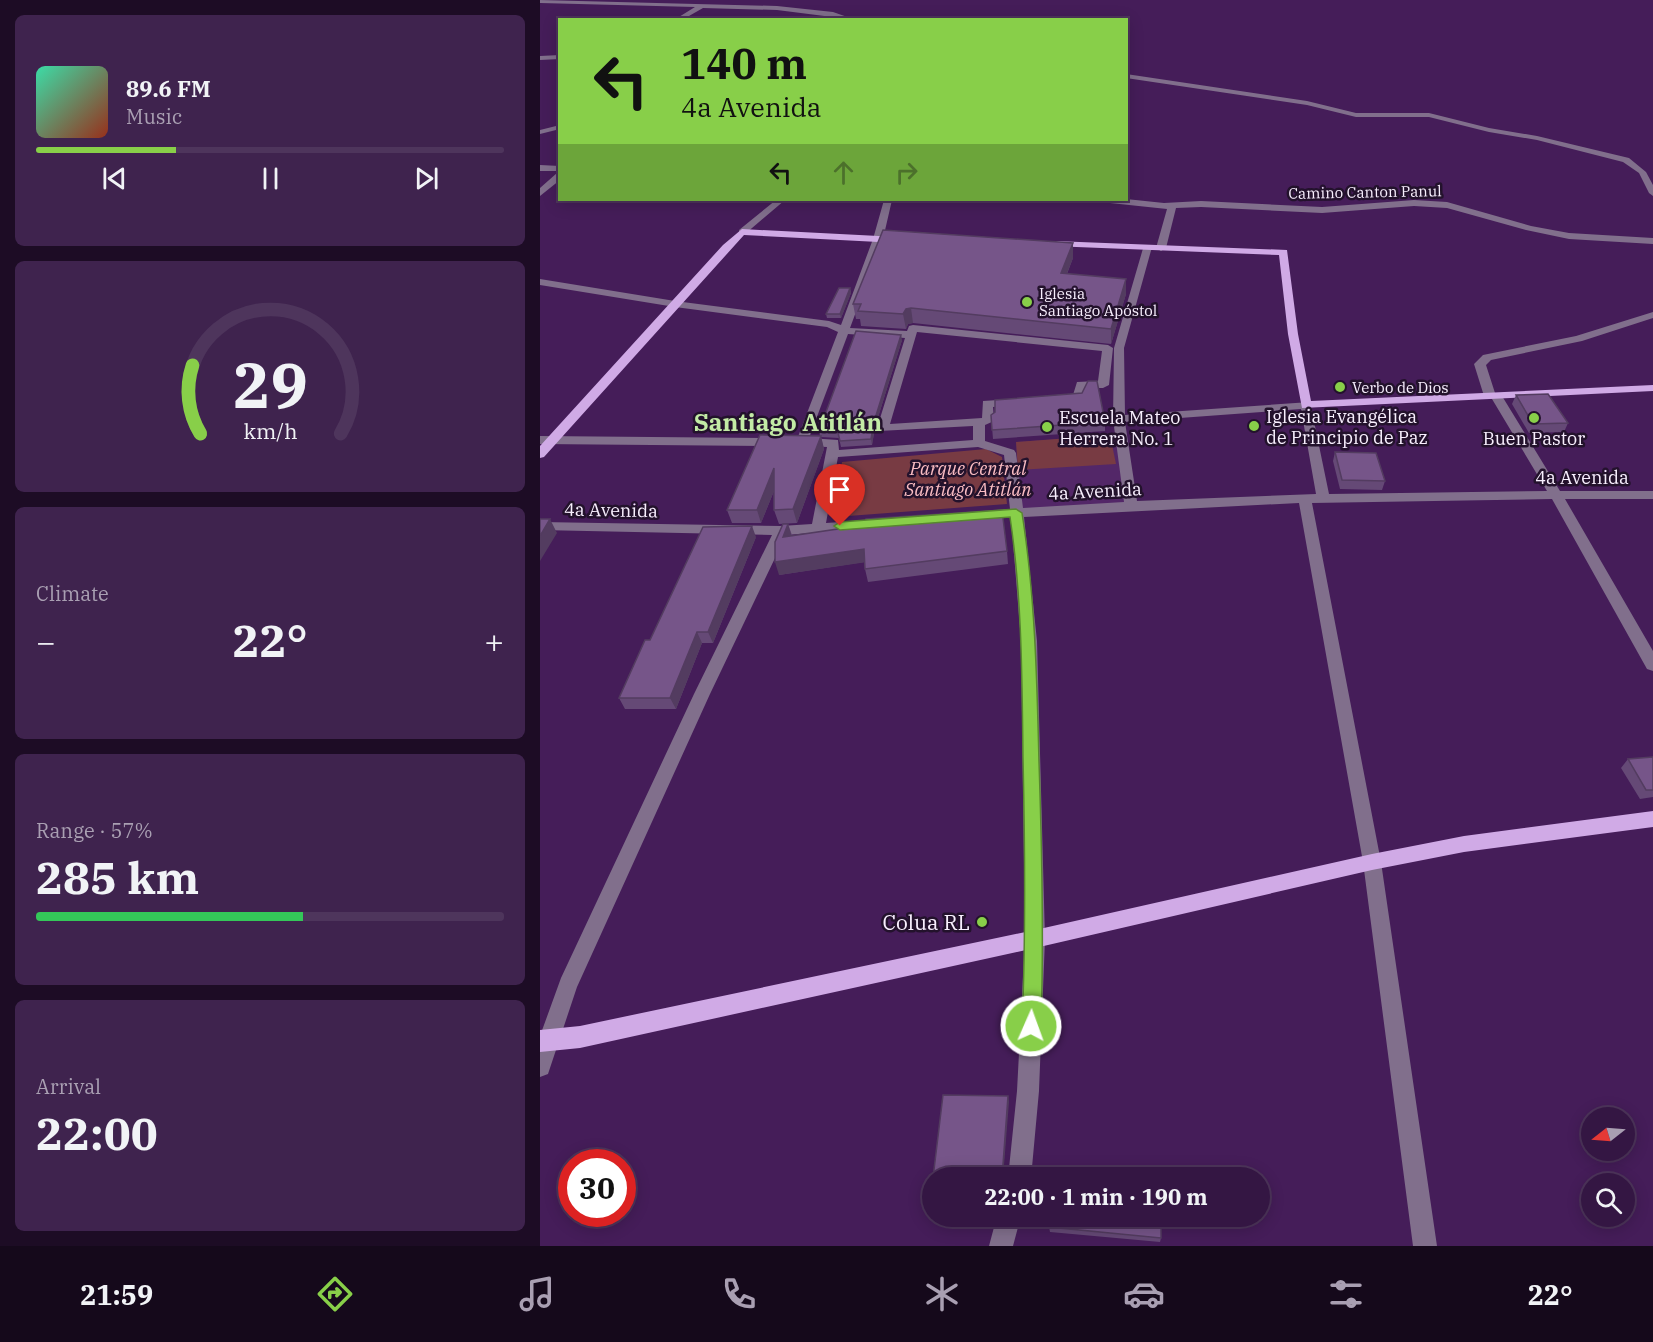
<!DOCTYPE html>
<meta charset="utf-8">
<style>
:root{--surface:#341643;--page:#3f234e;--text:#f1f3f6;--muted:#a99fb2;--line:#4e355c;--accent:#88cf49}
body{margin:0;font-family:"IBM Plex Serif",serif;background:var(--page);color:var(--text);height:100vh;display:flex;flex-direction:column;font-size:22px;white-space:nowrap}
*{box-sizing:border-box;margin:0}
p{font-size:20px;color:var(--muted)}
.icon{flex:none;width:33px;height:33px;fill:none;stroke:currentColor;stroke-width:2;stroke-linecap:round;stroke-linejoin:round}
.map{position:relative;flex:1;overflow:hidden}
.side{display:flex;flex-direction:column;gap:15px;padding:15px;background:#1d0c25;width:540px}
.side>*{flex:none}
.top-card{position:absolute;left:18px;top:18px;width:570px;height:183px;border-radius:0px;box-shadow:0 3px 15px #0003,0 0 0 2px var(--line);background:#88cf49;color:#111;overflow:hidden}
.needle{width:39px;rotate:253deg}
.buttons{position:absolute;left:1041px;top:1107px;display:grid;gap:12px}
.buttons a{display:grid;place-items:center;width:54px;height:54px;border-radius:50%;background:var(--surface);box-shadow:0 3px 15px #0003,0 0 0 2px var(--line);font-size:30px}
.speed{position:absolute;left:18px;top:1149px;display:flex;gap:12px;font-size:30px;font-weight:700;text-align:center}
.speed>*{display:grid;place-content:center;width:78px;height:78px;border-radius:50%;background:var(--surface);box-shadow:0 3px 15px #0003,0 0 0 2px var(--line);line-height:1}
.speed .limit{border:9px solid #d22;background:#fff;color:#111}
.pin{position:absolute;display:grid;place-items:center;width:51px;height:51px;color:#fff;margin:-62px -26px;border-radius:50% 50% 50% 0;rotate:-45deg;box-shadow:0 0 6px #0007}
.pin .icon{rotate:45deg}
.me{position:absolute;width:66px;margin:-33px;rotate:2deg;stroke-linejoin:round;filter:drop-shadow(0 0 4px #0008)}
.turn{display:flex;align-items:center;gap:21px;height:126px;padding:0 24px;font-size:27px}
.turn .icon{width:78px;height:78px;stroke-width:2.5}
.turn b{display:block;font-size:42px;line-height:51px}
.lanes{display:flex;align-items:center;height:57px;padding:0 24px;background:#0003;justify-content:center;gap:30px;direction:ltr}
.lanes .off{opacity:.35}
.big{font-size:45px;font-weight:700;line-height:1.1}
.side .tile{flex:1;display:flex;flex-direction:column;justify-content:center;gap:9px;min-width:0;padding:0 21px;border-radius:9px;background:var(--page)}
.side .dial{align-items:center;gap:0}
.dial svg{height:156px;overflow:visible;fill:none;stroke:var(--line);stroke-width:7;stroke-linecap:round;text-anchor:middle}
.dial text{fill:var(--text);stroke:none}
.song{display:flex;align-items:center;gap:18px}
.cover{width:72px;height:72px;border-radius:9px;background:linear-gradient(135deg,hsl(160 70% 55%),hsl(10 70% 35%))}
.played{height:6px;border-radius:3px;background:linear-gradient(90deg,var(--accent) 30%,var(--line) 30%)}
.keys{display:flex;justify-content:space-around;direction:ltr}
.heat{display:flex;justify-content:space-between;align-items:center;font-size:33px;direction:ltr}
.charge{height:9px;border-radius:4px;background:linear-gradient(90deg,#34c759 57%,var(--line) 0)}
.trip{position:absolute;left:382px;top:1167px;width:348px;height:60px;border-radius:30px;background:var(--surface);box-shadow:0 3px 15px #0003,0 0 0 2px var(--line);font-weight:700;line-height:60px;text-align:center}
.tab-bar{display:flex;height:96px;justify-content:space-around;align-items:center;background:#15091b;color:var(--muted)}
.tab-bar .icon{width:42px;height:42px}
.tab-bar .selected{color:var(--accent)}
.tab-bar b{font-size:27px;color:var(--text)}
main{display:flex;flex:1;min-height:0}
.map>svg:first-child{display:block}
.built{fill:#532768}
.green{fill:#783b43}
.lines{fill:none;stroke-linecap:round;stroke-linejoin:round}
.minor{fill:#816f8c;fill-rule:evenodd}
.major{fill:#d0aae6;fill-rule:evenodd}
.wall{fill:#654976}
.shaded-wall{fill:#533c60}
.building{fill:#765589;stroke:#533c60;stroke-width:1.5}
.route{fill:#88cf49;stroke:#58872f;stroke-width:1.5}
.poi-dot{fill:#88cf49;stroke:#23122c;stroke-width:2}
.labels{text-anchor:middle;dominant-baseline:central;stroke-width:5;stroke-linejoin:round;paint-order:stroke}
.far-street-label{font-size:15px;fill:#f8effe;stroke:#23122c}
.far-poi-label{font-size:15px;fill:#f8effe;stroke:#23122c;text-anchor:start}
.poi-label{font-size:18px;fill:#f8effe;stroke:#23122c;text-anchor:start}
.park-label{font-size:18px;font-style:italic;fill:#fbbdc3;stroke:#23122c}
.street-label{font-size:18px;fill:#f8effe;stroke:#23122c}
.near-poi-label{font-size:21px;fill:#f8effe;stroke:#23122c;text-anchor:end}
.district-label{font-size:24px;font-weight:bold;fill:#c3eba6;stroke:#23122c}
</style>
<main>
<section class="side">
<div class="tile">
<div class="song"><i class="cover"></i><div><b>89.6 FM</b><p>Music</p></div></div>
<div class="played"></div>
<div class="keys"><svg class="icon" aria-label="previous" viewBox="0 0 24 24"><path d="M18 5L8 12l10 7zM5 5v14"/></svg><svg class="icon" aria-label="pause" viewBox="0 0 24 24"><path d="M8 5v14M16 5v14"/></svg><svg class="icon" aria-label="next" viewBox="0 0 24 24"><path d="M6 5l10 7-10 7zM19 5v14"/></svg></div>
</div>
<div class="tile dial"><svg viewBox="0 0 100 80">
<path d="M14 69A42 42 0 1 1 86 69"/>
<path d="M14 69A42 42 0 0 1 10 34" stroke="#88cf49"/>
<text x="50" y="56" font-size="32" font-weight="700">29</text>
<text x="50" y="72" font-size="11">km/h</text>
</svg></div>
<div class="tile"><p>Climate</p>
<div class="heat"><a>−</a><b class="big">22°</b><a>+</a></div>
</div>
<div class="tile"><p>Range · 57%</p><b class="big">285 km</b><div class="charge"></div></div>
<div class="tile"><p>Arrival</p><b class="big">22:00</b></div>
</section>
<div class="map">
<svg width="1113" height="1246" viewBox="0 0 1113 1246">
<rect width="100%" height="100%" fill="#451d59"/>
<path class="built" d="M577,435L588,504L481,511L476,442Z"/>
<path class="green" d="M570,435L576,464L478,470L476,442Z
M446,449L462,457L467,504L295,517L302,462Z"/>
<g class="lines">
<path class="minor" d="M0,0L237,6L293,12L316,20L237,10L163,8L142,20H134L155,7L0,3Z
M20,55V59L0,60V56Z
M586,74L767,101L816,113H889L949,128L997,136L1089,158L1106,172L1113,185V196L1109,193L1099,173L1083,162L997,140L949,132L889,117H816L767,105L586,78Z
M20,125V129L0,134V130Z
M0,165L20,166V171H0Z
M17,173H20V180L0,196V188Z
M586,199L624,203L661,201L782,207L874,200L907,202L991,226L1029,233L1113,238V244L1029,239L986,230L907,208L874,206L782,213L661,207L636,208L626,248L621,251L616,248L627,209L570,203L566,200Z
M236,200H245L205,234H199V230Z
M344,200H352L343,239L310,328L367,331L369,326L373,325L568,345L573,348L569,385L563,388H546L542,400L453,407L454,421L445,425V441L474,450L476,453L483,508L584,502L573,419L574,348L604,245L612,247L584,348L585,415L770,402L789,494L1007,491L952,399L944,396L934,364L943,355L1036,336L1113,312V318L1042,341L951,360L946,365L955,393L962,396L1020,491H1113V499H1025L1113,651V671L1107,669L1012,499L772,503L841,862L897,1246H873L823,862L759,503L484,517L497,641L505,939L499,1091L491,1178H468L477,1091L485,939L481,641L471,517L443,519L436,515L443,511L470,509L464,455L438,447L298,457L286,523L345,519L352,523L345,527L246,535L170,694L37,987L8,1074L0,1077V1036L21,978L154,694L232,535L0,530V522L241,526L272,524L287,447L262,446L256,442L298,332L287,327L135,307L0,285V279L135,301L289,321L301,325L333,239ZM377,332L562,351L558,381L537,382L533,395L443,401L442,418L350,424ZM308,334L365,338L337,428L339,431L433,426V440L299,450L298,440L269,438ZM761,409L776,494L597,501L585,422Z
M0,436L236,438L242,442L236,446L0,444Z
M457,1216H481L473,1246H449Z"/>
<path class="major" d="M202,229L358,237L363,240L358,243L204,235L4,457L0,458V446L183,245Z
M514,241L747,250L758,334L771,401L1113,385V391L762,408L748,334L739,255L511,246L509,244Z
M1113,811V827L924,852L832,870L495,948L40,1048L0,1052V1030L40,1026L495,930L832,854L924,836Z"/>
</g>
<path class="wall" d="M533,258L527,274L586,279V294L571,344L373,323L368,324L366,329L321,326L320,319H316L313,304Z
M310,288L311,293L301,318H287L286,314Z
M362,340L335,427L332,445L301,447L299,438L281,437L284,449L257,523L239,524L234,510V491L221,523H192L187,510L280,436L279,431Z
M976,395L1028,423L1024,432L989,433L972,404Z
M451,415L565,422V431L453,439Z
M795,452L845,481L842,490L800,489L793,461Z
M248,524L252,535L467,551L468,564L328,582L325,569L324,562L239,575Z
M216,537L173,643H162L136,709H85L79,698L110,640Z
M1113,757V797L1100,799L1081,768L1088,759Z
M509,1227L621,1238L620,1242L510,1232Z"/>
<path class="shaded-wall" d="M533,243V258L521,288V273Z
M586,279V294L571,344V329Z
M310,288L311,293L301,318L300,314Z
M371,308L373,323L368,324L366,329L363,314L366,309Z
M361,335L362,340L335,427L332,445L331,439L334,422Z
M281,436L284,449L257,523L253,509Z
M234,468L238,481L221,523L217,510Z
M10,519L17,533L0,561V536Z
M248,524L252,537H243Z
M212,526L216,537L173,643L168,632Z
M324,549L327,562L239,575L235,562Z
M157,632L162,643L136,709L130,698Z
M468,1096L469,1102L463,1178H462Z"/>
<path class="building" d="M343,230L533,243L521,273L586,279L571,329L371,308L366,309L363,314L318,311L321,304H313Z
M299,288H310L300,314H286Z
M316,331L361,335L334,422L331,439L300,441L298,433L279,431Z
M548,381H557L565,422L452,430L451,415L455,412V400L542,393Z
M1008,394L1028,423L993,424L976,395Z
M220,435L281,436L253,509L234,510V468L217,510H187Z
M795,452L836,453L845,481L802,480Z
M462,510L467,551L325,569L324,549L235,562V542L243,524H248L243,537L325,525L326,519Z
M0,519H10L0,536Z
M212,526L168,632H157L130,698H79L105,640H110L163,527Z
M1113,757V790H1106L1088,759Z
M403,1095L468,1096L462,1178H393Z
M510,1216H621V1238L509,1227Z"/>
<path class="route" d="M476,509L482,513C495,595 497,679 499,762C502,850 504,938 501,1026L498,1033L491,1036L484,1033L482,1026C486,936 485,847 483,758C482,677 482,597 470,517L300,530L294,526L300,522Z"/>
<g class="poi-dot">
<circle cx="487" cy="302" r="6"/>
<circle cx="800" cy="387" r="6"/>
<circle cx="994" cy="418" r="6"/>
<circle cx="714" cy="426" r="6"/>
<circle cx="507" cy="427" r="6"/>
<circle cx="442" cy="922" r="6"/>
</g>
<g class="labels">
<g class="far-street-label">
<text transform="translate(825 192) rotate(-1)">Camino Canton Panul</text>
</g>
<g class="far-poi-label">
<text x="499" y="293">Iglesia<tspan x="499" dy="17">Santiago Apóstol</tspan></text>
<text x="812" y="387">Verbo de Dios</text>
</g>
<g class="poi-label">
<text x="726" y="416">Iglesia Evangélica<tspan x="726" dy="21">de Principio de Paz</tspan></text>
<text x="519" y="417">Escuela Mateo<tspan x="519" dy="21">Herrera No. 1</tspan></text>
<text x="994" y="438" text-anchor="middle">Buen Pastor</text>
</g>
<g class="park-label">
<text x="428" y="468">Parque Central<tspan x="428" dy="21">Santiago Atitlán</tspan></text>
</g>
<g class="street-label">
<text x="1042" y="477">4a Avenida</text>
<text transform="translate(555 491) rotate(-3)">4a Avenida</text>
<text transform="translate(71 510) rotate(1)">4a Avenida</text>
</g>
<g class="near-poi-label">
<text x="430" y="922">Colua RL</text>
</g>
<g class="district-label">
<text x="248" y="422">Santiago Atitlán</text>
</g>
</g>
</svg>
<div class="buttons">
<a><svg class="needle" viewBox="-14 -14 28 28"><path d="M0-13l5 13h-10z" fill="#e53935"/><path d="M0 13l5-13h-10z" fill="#a99fb2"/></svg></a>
<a><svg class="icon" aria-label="search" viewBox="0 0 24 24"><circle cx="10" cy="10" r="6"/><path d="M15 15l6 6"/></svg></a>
</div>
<div class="speed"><div class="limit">30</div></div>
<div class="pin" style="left:300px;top:526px;background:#d93025"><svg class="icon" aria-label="arrive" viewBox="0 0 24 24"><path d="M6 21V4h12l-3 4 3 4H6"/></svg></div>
<svg class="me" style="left:491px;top:1026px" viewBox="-20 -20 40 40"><circle r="17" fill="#88cf49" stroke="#fff" stroke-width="3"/><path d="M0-11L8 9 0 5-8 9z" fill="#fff"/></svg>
<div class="trip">22:00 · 1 min · 190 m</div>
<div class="top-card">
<div class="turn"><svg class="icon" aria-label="left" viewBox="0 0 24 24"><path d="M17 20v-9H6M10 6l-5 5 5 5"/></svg><div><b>140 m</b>4a Avenida</div></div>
<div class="lanes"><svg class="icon" aria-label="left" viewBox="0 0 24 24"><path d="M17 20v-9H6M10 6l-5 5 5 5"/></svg><svg class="icon off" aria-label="ahead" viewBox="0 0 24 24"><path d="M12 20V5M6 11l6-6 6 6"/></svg><svg class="icon off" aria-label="right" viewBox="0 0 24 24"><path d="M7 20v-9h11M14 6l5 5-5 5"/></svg></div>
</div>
</div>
</main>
<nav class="tab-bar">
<b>21:59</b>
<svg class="icon selected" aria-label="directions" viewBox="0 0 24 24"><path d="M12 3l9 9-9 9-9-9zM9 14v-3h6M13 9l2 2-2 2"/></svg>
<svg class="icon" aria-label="music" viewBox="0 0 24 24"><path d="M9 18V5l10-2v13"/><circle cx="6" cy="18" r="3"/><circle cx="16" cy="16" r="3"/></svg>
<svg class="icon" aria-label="phone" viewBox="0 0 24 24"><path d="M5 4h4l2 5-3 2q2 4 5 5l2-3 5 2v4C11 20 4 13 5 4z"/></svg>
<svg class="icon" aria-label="climate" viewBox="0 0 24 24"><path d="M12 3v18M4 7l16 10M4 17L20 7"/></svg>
<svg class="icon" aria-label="car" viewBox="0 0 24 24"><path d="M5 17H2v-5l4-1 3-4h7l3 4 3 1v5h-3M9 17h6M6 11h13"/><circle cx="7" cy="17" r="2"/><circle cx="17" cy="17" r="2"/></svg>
<svg class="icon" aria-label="filters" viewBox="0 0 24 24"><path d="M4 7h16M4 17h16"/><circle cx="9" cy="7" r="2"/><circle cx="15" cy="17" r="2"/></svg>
<b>22°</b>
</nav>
